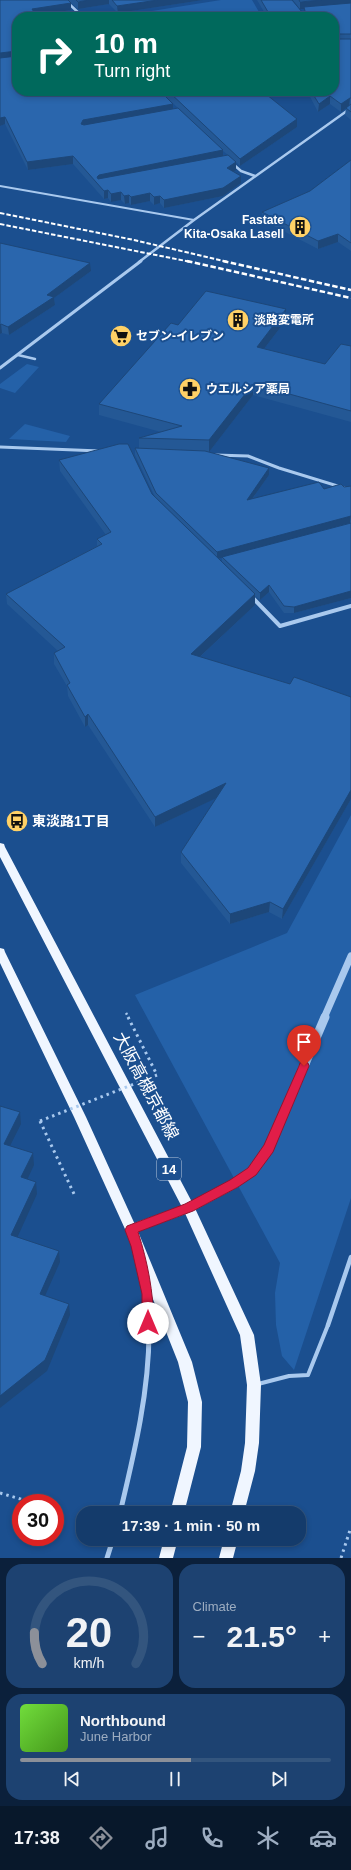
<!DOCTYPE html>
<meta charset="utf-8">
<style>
:root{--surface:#143b6b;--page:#1d4271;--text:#f1f3f6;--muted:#9dadc1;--line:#33557e;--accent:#8c9099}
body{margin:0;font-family:Arial,"Noto Sans JP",sans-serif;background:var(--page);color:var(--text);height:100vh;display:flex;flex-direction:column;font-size:15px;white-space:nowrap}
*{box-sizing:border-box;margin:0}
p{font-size:13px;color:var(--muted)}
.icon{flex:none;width:22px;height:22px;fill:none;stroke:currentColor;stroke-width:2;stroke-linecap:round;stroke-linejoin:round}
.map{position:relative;height:1558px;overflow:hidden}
.sheet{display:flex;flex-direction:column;gap:6px;padding:6px;background:#0b203b;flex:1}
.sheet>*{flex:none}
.hud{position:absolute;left:12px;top:12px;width:327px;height:84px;border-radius:16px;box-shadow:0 2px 6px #0003,0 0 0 1px var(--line);background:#00695c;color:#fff;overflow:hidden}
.speed{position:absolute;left:12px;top:1494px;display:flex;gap:8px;font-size:20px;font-weight:700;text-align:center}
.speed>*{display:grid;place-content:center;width:52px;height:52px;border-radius:50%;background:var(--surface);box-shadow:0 2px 6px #0003,0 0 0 1px var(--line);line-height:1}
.speed .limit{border:6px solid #d22;background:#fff;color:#111}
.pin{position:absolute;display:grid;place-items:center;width:34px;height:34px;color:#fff;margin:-41px -17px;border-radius:50% 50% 50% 0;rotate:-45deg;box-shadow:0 0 4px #0007}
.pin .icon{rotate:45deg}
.me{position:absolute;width:44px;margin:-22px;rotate:0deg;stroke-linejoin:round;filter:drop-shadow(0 0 3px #0008)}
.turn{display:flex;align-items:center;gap:14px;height:84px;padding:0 16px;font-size:18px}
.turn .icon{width:52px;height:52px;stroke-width:2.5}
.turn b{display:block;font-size:28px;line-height:34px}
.big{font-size:30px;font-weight:700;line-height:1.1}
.sheet .tile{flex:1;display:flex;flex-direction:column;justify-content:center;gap:6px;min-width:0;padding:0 14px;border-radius:16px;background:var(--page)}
.sheet .dial{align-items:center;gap:0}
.dial svg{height:104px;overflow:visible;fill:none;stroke:var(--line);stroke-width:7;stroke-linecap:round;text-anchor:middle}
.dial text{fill:var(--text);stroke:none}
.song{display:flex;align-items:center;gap:12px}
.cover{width:48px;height:48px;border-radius:6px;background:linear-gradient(135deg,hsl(100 70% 55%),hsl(100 70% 35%))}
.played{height:4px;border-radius:2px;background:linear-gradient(90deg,var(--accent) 55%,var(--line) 55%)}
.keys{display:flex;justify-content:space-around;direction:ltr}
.heat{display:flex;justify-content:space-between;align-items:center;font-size:22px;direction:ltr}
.sheet .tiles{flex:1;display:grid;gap:6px;grid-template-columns:1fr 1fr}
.tile:last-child{grid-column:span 2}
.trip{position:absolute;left:76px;top:1506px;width:230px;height:40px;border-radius:16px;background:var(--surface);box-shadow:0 2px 6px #0003,0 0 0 1px var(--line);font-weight:700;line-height:40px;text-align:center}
.tabs{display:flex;height:64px;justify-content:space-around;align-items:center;background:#08182b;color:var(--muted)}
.tabs .icon{width:28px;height:28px}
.tabs .active{color:var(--accent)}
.tabs b{font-size:18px;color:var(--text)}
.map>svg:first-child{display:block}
.green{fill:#2461a8}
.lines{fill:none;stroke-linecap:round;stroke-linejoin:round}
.path-far1{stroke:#a9c9ee;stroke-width:2.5;stroke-dasharray:2 3;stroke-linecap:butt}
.path{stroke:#a9c9ee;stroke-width:3;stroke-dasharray:2.5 4;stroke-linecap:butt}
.service-far2{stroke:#a9c9ee;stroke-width:2}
.service-far1{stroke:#a9c9ee;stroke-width:2.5}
.service{stroke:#a9c9ee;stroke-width:4}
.pedestrian{stroke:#a9c9ee;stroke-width:4.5}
.minor-far3{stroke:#a9c9ee;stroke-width:2.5}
.minor-far2{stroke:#a9c9ee;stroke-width:3}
.minor-far1{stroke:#a9c9ee;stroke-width:4}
.minor{stroke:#a9c9ee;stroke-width:5}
.tertiary-far1{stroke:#a9c9ee;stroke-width:7}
.tertiary{stroke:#a9c9ee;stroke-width:9}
.primary{fill:#f0f6ff;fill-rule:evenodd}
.rail-far1{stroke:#fff;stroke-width:2;stroke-dasharray:4.5 2;stroke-linecap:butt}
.rail{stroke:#fff;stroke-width:2.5;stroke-dasharray:5.5 2.5;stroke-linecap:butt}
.path-bridge{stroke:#a9c9ee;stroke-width:3;stroke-dasharray:2.5 4;stroke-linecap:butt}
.wall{fill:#245895;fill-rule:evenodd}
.shaded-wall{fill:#1d4779}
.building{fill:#2a66ad;stroke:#1d4779}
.route{fill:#e11d48;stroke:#92132f}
.labels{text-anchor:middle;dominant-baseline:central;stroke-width:4;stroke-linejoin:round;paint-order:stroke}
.far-poi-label{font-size:12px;font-weight:bold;fill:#fff;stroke:#1b4f8f;text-anchor:start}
.shield{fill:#1b4f8f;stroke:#bbcadd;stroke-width:1}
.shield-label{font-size:13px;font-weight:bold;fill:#fff}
.poi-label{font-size:14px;font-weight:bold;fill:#fff;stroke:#1b4f8f;text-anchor:start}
.near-street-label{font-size:17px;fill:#fff;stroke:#1b4f8f}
</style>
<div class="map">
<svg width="351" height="1558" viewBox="0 0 351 1558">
<rect width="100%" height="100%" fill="#1b4f8f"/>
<path class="green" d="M221,0H252L262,17H114Z
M27,364L39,367L15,393L0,388V384Z
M25,424L70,436L66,442L9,439Z
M351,815V1198L294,1370L282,1356L276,1325L275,1293L280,1263L135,995L287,933Z"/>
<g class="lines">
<path class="path-far1" d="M126,1013L129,1018"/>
<path class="path" d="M128,1017L157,1075
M40,1121L74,1194
M0,1493L34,1503
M341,1558L351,1527"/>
<path class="service-far2" d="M0,186L194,220"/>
<path class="service-far1" d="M18,355L35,359"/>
<path class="service" d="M258,1384L289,1376L308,1375L328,1325"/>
<path class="pedestrian" d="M328,1325L351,1257"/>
<path class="minor-far3" d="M65,0L83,17
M233,164L241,171L255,176
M139,262L194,220L351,108"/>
<path class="minor-far2" d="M0,368L141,261
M0,447L100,451
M215,455L248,456L279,468L351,490"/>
<path class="minor-far1" d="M252,597L280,626L351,606"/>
<path class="minor" d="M120,1513C134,1454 149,1393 149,1332C149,1311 145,1291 142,1271
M107,1558L113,1539"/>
<path class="tertiary-far1" d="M324,1018L351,956"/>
<path class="tertiary" d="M131,1229L189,1208L234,1184L252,1171L269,1148L325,1017"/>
<path class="primary" d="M0,843L4,844L5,847L193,1204L254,1335L261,1385L259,1443L255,1471L244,1513H230L241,1471L245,1443L247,1385L240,1335L184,1211L0,857Z
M0,948L4,949L5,952L86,1117L137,1229L192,1362L202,1402L201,1447L184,1513H170L187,1447L188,1402L178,1362L125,1229L74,1117L0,963Z
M164,1539H178L173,1558H159Z
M224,1539H238L233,1558H219Z"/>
<path class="rail-far1" d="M0,213L134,240L228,262
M0,224L191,262"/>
<path class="rail" d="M187,261L351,298
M223,261L351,290"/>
<path class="path-bridge" d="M40,1121L157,1075"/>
</g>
<path class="wall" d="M0,0H203L118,13L109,4L78,9L71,3V10L36,16L17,17V91L173,104V109L178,108L160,91H262L297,127L240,166L236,162V170L233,171L241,176V183L223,196L164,208L160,203L154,205L150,201L131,205L129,203L125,204L121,200L111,202L108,198L104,199L73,164L28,170L5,124L0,126ZM223,151L228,155L223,156Z
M257,0H292L302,12L304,11V9H300L293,0H351V120L345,115L346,108L341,112L330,104L318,112L307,91H334V17H267Z
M351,160V251L338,242L318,249L262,220V212L310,191Z
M0,243L91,271L54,298L55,305L9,335L2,333L0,334Z
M286,320L264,349L325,364L351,346V422L253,395L209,452H208L269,468V475L253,498L324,489L351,486V598L294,613H284L269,592L260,600L255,596V605L200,657L290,684L351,697V799L282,919L269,912L230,924L181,863V852L216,798L155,827L88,725L85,727L68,696L67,686L54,664V653L58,651L7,604L6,594L97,546V539L106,535L60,471L59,460L152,494L155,497L135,455V448H139V438L161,432L99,415V404L178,325ZM222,557V562L218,559Z"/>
<path class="shaded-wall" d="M89,0H109V4L78,9V2Z
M158,0H203L118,13L117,6Z
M322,0H351V4L304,7V9H300V2Z
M71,3V10L33,16L32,9Z
M17,51V58L0,60V53Z
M330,96V104L318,112L319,104Z
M350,98L349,106L341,112V104Z
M173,104V111L84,127L81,124L83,120Z
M5,117V124L0,126V118Z
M297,119V127L240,166V159Z
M223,150V158L99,182L97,177L99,175Z
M73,156V164L28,170L27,162Z
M236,162V170L226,176L227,168Z
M241,176V183L223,196L164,208V200Z
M108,190V198L104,199V191Z
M121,192V200L111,202V194Z
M150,193V201L131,205V197Z
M129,195V203L125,204L124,196Z
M160,196V203L154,205V197Z
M338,234V242L318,249V241Z
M90,263L91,271L54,298L55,305L9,335L8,327L47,295Z
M286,309V320L257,358V347Z
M1,324L2,333L0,334V325Z
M253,384V395L209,452V440Z
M269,468V475L247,506V500Z
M351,516L350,523L217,559V552Z
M269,585V592L260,600V593Z
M351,591V598L294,613V607Z
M255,594V605L191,665V654Z
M88,714V725L85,727V717Z
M226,783L225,794L155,827V817Z
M351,790V799L282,919L283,909Z
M270,902L269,912L230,924V914Z
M20,1112L21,1124L5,1156L4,1144Z
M33,1153L34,1165L23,1189L21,1177Z
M36,1182L37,1194L13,1247L11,1235Z
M59,1251L60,1262L41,1305L40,1294Z
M69,1304L70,1315L47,1371L0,1408V1396Z"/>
<path class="building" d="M0,0H68L71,3L32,9L37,17H17V51L0,53Z
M76,0H89L78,2Z
M112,0H158L117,6Z
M261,0H292L302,12L305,11L304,7L351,3V34H334V17H271Z
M299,0H322L300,2Z
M334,39H351V98H350L341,104L330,96L319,104L311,91H334Z
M17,56V91H160L173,104L83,120L81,124L84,125L178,108L223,150L99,175L97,177L98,179L228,155L236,162L227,168L241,176L223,188L164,200L160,196L154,197L150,193L131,197L129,195L124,196L121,192L111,194L108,190L104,191L73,156L27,162L5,117L0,118V58Z
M168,91H262L297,119L240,159Z
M351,104V112L346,108Z
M351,160V243L338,234L318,241L262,212L310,191Z
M0,243L90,263L47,295L54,297L8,327L1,324L0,325Z
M206,291L286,309L257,347L325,364L341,344L351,346V411L253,384L209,440L139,438L182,426L99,404L171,323L178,325Z
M119,444H128L152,494L255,594L191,654L290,684L294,677L351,697V790L283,909L270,902L230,914L181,852L226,783L155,817L88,714L85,717L67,685L70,683L54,653L65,647L6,594L102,544L97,539L111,532L59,460Z
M135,448L205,451L269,468L247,500L319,482L324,489L341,484L344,487L351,486V516L217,552L156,493Z
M351,523V591L294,607L284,606L269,585L260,593L222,557Z
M0,1106L20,1112L4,1144L33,1153L21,1177L36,1182L11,1235L59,1251L40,1294L69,1304L45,1360L0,1396Z"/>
<path class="route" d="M304,1061L308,1063L309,1066L273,1152L256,1175L238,1187L193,1211L138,1232C148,1263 153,1291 154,1323L152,1327L148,1329L144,1327L142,1323V1294L131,1246L125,1230L127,1226L185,1204L230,1180L248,1168L264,1145L299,1066L300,1063Z"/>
<defs>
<g id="building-disc" transform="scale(1.15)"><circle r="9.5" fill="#ffd166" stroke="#1b4f8f"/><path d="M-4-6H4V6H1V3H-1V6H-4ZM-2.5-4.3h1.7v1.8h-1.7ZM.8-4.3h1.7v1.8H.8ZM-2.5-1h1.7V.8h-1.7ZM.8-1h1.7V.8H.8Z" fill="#111"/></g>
<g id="supermarket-disc" transform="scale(1.15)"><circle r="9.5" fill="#ffd166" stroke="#1b4f8f"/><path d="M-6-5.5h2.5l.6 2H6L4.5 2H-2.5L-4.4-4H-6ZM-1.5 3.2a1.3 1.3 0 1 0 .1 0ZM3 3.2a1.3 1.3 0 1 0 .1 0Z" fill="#111"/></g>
<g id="pharmacy-disc" transform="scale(1.15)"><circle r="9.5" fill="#ffd166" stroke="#1b4f8f"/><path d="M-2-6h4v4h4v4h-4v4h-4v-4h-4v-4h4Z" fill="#111"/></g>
<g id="bus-disc" transform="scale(1.15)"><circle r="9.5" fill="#ffd166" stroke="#1b4f8f"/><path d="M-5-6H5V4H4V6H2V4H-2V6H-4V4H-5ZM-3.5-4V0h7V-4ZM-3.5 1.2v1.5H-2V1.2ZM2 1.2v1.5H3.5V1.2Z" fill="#111"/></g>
</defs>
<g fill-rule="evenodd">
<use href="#building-disc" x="300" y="227"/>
<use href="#building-disc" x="238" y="320"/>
<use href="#supermarket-disc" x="121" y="336"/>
<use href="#pharmacy-disc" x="190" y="389"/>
<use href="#bus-disc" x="17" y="821"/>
</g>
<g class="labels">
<g class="far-poi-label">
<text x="284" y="220" text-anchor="end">Fastate<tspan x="284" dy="14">Kita-Osaka Lasell</tspan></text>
<text x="254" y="320">淡路変電所</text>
<text x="136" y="336">セブン-イレブン</text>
<text x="206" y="389">ウエルシア薬局</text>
</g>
<rect class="shield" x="157" y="1158" width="24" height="22" rx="3"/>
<g class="shield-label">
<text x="169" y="1169">14</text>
</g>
<g class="poi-label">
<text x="32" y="821">東淡路1丁目</text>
</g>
<g class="near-street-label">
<text transform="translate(146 1086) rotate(62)">大阪高槻京都線</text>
</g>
</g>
</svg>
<div class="speed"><div class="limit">30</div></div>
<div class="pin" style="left:304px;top:1066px;background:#d93025"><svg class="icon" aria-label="arrive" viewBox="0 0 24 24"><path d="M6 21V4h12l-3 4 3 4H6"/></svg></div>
<svg class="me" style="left:148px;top:1323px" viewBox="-20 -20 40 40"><circle r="19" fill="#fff"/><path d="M0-13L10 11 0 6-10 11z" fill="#e11d48"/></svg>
<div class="trip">17:39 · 1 min · 50 m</div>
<div class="hud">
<div class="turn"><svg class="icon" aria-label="right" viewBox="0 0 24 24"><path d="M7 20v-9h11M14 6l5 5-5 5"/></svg><div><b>10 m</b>Turn right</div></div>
</div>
</div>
<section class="sheet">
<div class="tiles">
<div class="tile dial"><svg viewBox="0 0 100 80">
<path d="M14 69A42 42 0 1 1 86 69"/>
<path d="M14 69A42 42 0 0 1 8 45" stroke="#8c9099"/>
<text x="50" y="56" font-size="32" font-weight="700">20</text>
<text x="50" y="72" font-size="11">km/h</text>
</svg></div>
<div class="tile"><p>Climate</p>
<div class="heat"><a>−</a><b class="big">21.5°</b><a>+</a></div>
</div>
<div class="tile">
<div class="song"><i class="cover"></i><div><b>Northbound</b><p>June Harbor</p></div></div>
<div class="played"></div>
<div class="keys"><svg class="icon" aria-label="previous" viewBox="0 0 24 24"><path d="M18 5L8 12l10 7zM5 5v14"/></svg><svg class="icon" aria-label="pause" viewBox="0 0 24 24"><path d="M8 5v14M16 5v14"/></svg><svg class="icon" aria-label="next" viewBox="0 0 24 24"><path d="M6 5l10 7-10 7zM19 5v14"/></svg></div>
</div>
</div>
</section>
<nav class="tabs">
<b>17:38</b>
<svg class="icon active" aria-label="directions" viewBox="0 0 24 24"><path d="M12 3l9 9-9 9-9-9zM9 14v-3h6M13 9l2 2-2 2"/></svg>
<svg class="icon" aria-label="music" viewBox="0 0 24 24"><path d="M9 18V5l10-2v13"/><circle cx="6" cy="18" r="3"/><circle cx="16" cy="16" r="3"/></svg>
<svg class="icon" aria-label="phone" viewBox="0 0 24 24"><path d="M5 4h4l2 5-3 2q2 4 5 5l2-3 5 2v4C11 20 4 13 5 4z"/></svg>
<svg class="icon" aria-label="climate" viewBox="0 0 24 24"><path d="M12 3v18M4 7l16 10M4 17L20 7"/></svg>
<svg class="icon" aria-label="car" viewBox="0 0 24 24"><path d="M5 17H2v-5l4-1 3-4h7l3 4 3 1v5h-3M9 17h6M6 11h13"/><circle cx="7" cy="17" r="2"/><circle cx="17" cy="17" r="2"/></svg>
</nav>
